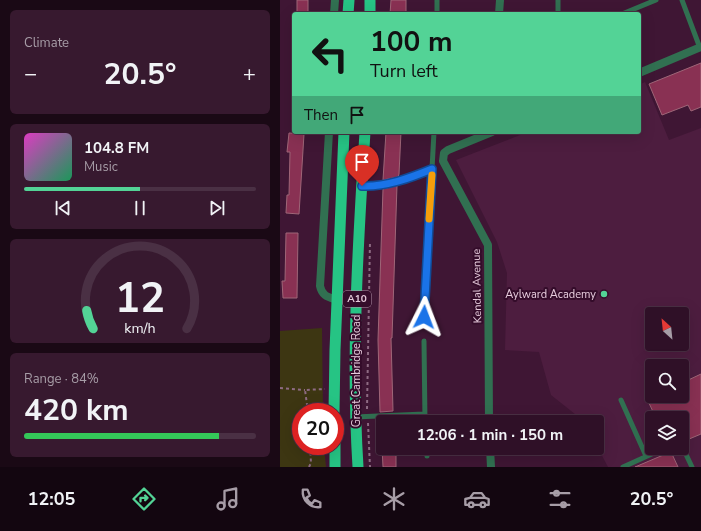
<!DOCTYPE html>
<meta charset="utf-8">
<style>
:root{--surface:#2f1027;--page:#37192f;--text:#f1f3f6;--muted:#a79da7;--line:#4a3044;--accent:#53d396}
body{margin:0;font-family:"Nunito Sans",sans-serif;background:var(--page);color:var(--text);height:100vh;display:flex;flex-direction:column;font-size:15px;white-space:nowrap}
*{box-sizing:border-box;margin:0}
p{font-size:13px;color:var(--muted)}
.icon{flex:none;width:22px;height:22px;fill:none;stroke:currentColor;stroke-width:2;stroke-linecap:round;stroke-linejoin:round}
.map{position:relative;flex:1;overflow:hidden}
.panel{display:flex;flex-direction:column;gap:10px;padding:10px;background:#1a0915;width:280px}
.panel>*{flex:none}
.guide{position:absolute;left:12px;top:12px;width:349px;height:122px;border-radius:4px;box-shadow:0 4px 16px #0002,0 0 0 1px var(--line);background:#53d396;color:#111;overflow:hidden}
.needle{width:26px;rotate:333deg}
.controls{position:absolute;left:365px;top:307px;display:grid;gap:8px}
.controls a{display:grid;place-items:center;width:44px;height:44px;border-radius:4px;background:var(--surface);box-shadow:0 4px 16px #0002,0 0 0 1px var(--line);font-size:20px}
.speed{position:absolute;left:12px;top:403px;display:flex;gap:8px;font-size:20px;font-weight:700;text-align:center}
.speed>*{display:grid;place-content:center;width:52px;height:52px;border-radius:50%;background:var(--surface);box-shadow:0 4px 16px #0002,0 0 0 1px var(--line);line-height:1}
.speed .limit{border:6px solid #d22;background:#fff;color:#111}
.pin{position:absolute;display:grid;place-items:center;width:34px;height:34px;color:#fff;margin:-41px -17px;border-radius:50% 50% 50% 0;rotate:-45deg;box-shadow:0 0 4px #0007}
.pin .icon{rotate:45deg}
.me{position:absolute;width:44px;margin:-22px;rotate:3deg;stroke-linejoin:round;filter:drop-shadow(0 0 3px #0008)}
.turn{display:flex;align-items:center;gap:14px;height:84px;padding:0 12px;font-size:18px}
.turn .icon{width:52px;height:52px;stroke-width:2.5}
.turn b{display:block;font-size:28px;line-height:34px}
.then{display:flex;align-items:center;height:38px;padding:0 12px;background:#0003;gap:8px;font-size:15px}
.big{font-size:30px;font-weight:700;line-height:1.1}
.panel .card{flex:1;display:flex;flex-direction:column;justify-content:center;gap:6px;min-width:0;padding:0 14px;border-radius:6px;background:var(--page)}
.panel .dial{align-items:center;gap:0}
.dial svg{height:104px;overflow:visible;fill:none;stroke:var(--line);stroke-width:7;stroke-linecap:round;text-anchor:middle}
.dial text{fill:var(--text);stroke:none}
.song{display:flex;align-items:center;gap:12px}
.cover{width:48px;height:48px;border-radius:6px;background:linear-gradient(135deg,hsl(310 70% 55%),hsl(150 70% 35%))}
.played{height:4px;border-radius:2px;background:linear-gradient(90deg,var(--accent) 50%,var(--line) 50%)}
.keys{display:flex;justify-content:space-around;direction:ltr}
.heat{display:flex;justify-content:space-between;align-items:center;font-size:22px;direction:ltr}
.charge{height:6px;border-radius:3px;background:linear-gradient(90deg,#34c759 84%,var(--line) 0)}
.trip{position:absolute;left:96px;top:415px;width:228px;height:40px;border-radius:4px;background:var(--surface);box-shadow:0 4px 16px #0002,0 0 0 1px var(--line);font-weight:700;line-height:40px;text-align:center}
.menu{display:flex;height:64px;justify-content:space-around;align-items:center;background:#130610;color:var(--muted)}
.menu .icon{width:28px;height:28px}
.menu .current{color:var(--accent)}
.menu b{font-size:18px;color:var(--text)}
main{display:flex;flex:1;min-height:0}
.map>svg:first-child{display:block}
.built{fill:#4d1d3f;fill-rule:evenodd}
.green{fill:#3d3612}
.building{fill:#893153;stroke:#9f6678}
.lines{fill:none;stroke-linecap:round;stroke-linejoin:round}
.path{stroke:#8e6b83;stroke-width:2;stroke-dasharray:3 3;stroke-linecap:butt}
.service{stroke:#317051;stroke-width:5}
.minor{stroke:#317051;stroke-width:8}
.trunk{stroke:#26c484;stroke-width:11}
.route-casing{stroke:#114b97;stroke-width:10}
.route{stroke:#1a73e8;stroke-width:7}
.slow{stroke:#f59e0b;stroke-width:7}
.poi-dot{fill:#53d396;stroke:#340c2a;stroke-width:1.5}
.labels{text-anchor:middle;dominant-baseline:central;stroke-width:4;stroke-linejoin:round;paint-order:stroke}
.shield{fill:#340c2a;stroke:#b192a7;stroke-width:1}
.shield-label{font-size:10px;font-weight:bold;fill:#e6cbdc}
.street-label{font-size:11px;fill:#e6cbdc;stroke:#340c2a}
.poi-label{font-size:11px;fill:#e6cbdc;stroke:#340c2a;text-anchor:end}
</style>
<main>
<section class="panel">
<div class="card"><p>Climate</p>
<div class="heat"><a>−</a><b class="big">20.5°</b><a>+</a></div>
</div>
<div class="card">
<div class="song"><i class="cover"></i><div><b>104.8 FM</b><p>Music</p></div></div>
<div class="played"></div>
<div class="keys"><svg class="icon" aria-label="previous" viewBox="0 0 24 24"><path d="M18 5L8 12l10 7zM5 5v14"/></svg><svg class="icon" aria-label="pause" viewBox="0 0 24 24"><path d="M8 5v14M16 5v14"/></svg><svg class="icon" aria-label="next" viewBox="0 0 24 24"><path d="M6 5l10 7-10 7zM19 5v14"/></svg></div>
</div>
<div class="card dial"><svg viewBox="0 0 100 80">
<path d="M14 69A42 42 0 1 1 86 69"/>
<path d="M14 69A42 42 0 0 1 9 55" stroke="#53d396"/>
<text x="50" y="56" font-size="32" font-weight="700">12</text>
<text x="50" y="72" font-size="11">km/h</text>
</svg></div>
<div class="card"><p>Range · 84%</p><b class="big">420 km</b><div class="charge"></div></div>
</section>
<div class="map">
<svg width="421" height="467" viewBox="0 0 421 467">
<rect width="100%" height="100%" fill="#3f1634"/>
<path class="built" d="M365,82L389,140L421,128V467H328L317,446V422H305L271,395L259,352L225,350L227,273L217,242L176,160L248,132H359V85ZM372,314H402V344H372ZM372,366H402V396H372ZM372,418H402V448H372Z"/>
<path class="green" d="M42,328L43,412H21V446H44L46,467H0V331Z"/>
<path class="building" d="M17,0H28V14H17Z
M111,0H126V14H110Z
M421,63V107L411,111L408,105L382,115L369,84Z
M106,132H121L119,174L118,177L103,180Z
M9,133L24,134L19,214L6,213L7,195H9L10,152H7Z
M117,185L112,338H111L113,411L100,412L98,340L103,189Z
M6,233H18L17,298H3L2,281H5Z
M421,374V434L402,442V418H376L368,401L380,396H402V383Z
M102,448H116V467H103Z
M388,453L392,454L398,467H355Z"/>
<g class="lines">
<path class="path" d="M0,388L25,390
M87,409L90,241
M28,412L25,390L45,389
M88,423L90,467
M29,467L31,463L30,446"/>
<path class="service" d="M402,0L420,48
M157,14V0
M278,14V0
M342,14L376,0
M81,186C106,187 130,178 152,169
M144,317L154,132
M144,341L145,422
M341,400L366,456
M75,417L144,414
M402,446L412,467
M147,448V456
M343,467L385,448L391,450L396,448"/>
<path class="minor" d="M54,14L55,0
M219,14L220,0
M359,73L421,47
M49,132L40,286C42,296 48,297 57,300
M209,422L208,245L163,161L164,153L168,150L212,132
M210,448L211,467"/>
<path class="trunk" d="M68,14L69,0
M90,14V0
M54,412L55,350L64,132
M55,440V467
M78,467C71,356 78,243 85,132"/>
</g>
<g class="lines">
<g class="route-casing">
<path id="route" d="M82,186C106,187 130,178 152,169L144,317"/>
</g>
<use href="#route" class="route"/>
<path class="slow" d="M149,219L152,175"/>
</g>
<circle class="poi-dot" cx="324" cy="294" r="4"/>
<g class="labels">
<rect class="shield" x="63" y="291" width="28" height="16" rx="3"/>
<g class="shield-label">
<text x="77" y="299">A10</text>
</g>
<g class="street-label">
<text transform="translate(197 286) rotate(-91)">Kendal Avenue</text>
<text transform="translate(76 371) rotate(-90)">Great Cambridge Road</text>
</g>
<g class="poi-label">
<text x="316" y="294">Aylward Academy</text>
</g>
</g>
</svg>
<div class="controls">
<a><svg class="needle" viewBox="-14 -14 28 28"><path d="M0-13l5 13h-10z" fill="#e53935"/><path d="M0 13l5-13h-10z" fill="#a79da7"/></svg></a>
<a><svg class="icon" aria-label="search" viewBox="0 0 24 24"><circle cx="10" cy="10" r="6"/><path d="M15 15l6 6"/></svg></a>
<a><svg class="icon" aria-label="layers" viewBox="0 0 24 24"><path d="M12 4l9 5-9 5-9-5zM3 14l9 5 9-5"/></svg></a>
</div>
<div class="speed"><div class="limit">20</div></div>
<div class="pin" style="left:82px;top:186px;background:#d93025"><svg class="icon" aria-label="arrive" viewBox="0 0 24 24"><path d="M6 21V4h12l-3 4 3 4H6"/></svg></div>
<svg class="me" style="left:144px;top:317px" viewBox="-20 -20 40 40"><path d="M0-17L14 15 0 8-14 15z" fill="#1a73e8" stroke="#fff" stroke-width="4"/></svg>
<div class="trip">12:06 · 1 min · 150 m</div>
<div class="guide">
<div class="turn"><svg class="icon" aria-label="left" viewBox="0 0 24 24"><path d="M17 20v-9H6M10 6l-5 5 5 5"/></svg><div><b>100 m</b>Turn left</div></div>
<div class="then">Then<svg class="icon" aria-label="arrive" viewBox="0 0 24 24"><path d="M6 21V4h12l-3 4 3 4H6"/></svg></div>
</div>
</div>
</main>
<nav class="menu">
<b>12:05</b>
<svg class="icon current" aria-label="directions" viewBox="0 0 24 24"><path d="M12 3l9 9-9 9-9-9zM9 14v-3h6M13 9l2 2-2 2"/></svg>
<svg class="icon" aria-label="music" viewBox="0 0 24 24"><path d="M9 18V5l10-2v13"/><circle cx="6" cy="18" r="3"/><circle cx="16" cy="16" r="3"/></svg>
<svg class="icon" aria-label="phone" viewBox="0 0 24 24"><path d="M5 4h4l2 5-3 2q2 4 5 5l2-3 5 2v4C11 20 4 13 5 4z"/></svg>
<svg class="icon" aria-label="climate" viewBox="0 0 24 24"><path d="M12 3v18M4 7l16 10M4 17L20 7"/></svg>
<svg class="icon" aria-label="car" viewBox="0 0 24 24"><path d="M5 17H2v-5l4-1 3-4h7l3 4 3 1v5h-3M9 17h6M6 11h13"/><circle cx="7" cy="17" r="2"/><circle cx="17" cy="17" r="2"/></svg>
<svg class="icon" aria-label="filters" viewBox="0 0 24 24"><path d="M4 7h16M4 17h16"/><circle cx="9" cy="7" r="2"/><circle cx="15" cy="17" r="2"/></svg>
<b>20.5°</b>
</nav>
